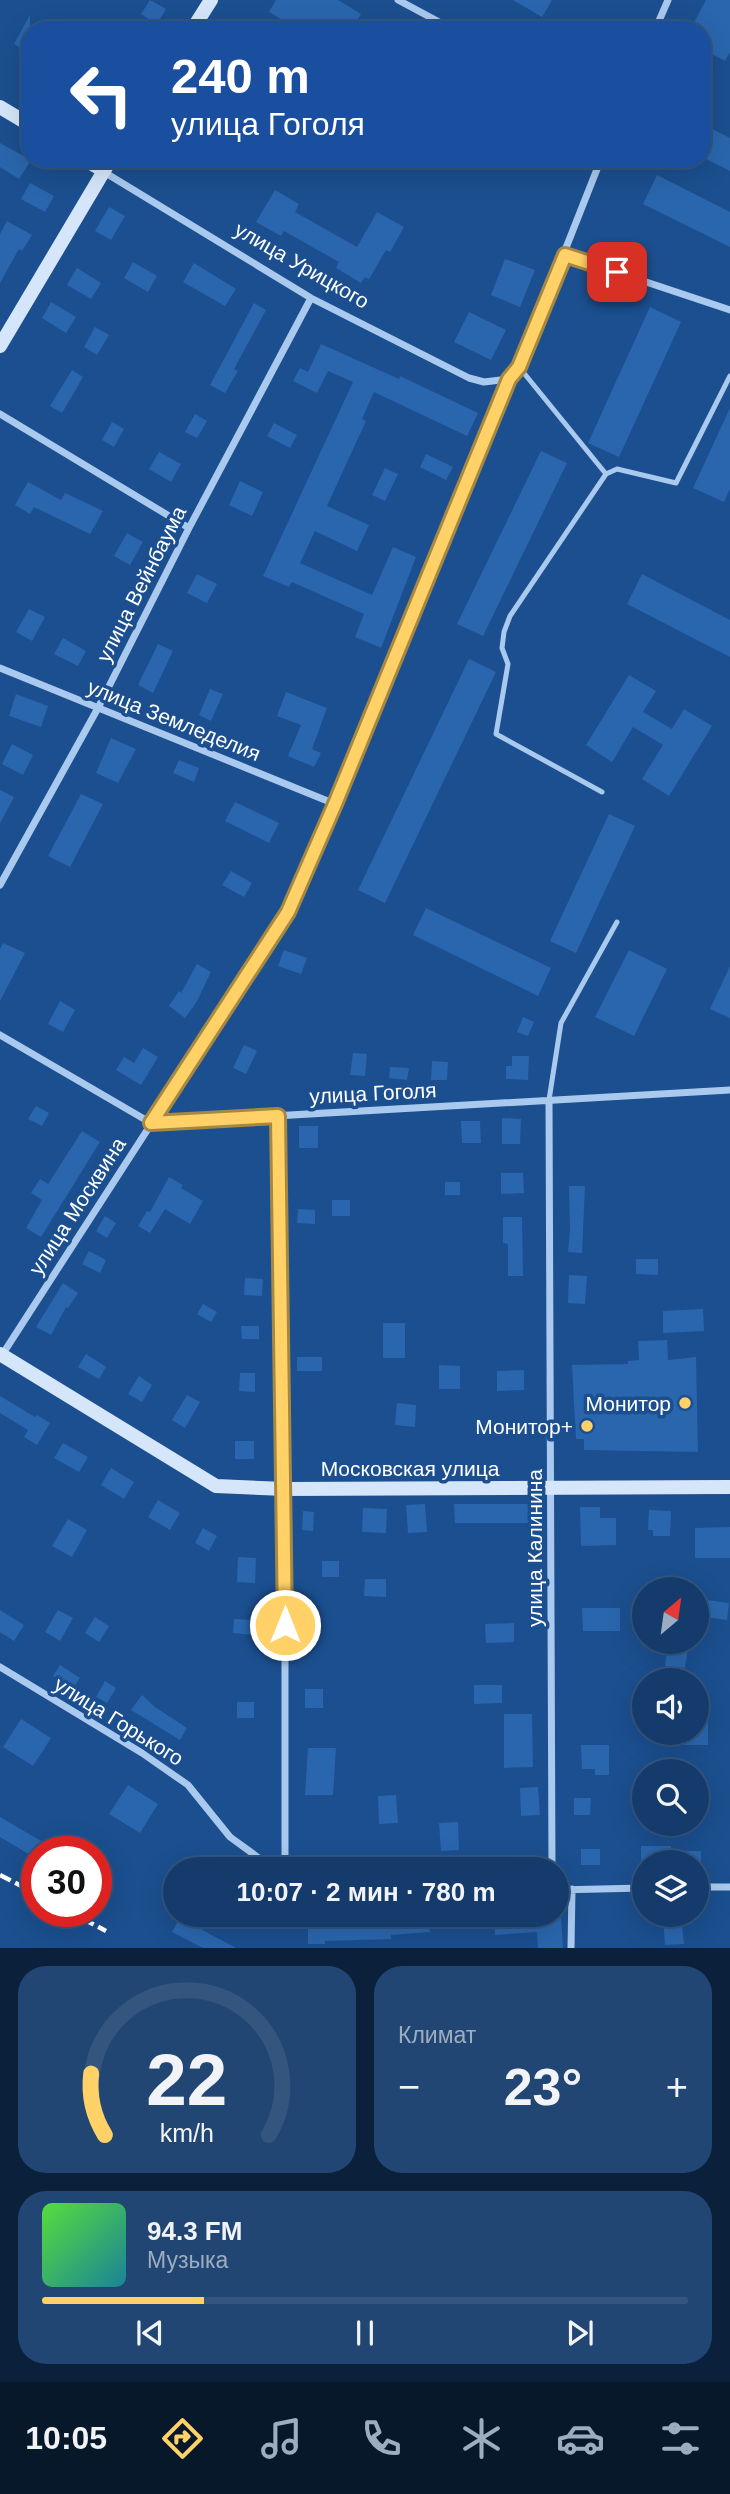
<!DOCTYPE html>
<html lang="ru">
<meta charset="utf-8">
<style>
:root{--surface:#143b6b;--page:#214673;--text:#f1f3f6;--muted:#9dadc1;--line:#33557e;--accent:#ffd166}
body{margin:0;font-family:Helvetica,sans-serif;background:var(--page);color:var(--text);height:100vh;display:flex;flex-direction:column;font-size:26px;white-space:nowrap}
*{box-sizing:border-box;margin:0}
p{font-size:23px;color:var(--muted)}
.icon{flex:none;width:38px;height:38px;fill:none;stroke:currentColor;stroke-width:2;stroke-linecap:round;stroke-linejoin:round}
.map{position:relative;height:1948px;overflow:hidden}
.drawer{display:flex;flex-direction:column;gap:18px;padding:18px;background:#0b203b;flex:1}
.drawer>*{flex:none}
.hud{position:absolute;left:21px;top:21px;width:690px;height:147px;border-radius:28px;box-shadow:0 7px 28px #0002,0 0 0 2px var(--line);background:#1a4fa0;color:#fff;overflow:hidden}
.needle{width:46px;rotate:29deg}
.controls{position:absolute;left:632px;top:1577px;display:grid;gap:14px}
.controls a{display:grid;place-items:center;width:77px;height:77px;border-radius:50%;background:var(--surface);box-shadow:0 7px 28px #0002,0 0 0 2px var(--line);font-size:35px}
.speed{position:absolute;left:21px;top:1836px;display:flex;gap:14px;font-size:35px;font-weight:700;text-align:center}
.speed>*{display:grid;place-content:center;width:91px;height:91px;border-radius:50%;background:var(--surface);box-shadow:0 7px 28px #0002,0 0 0 2px var(--line);line-height:1}
.speed .limit{border:10px solid #d22;background:#fff;color:#111}
.pin{position:absolute;display:grid;place-items:center;width:60px;height:60px;color:#fff;margin:-30px;border-radius:14px;box-shadow:0 4px 10px #0006}
.me{position:absolute;width:77px;margin:-38px;rotate:0deg;stroke-linejoin:round;filter:drop-shadow(0 0 5px #0008)}
.turn{display:flex;align-items:center;gap:24px;height:147px;padding:0 35px;font-size:32px}
.turn .icon{width:91px;height:91px;stroke-width:2.5}
.turn b{display:block;font-size:49px;line-height:60px}
.big{font-size:52px;font-weight:800;line-height:1.1}
.drawer .widget{flex:1;display:flex;flex-direction:column;justify-content:center;gap:10px;min-width:0;padding:0 24px;border-radius:28px;background:var(--page)}
.drawer .dial{align-items:center;gap:0}
.dial svg{height:182px;overflow:visible;fill:none;stroke:var(--line);stroke-width:7;stroke-linecap:round;text-anchor:middle}
.dial text{fill:var(--text);stroke:none}
.song{display:flex;align-items:center;gap:21px}
.cover{width:84px;height:84px;border-radius:10px;background:linear-gradient(135deg,hsl(110 70% 55%),hsl(190 70% 35%))}
.played{height:7px;border-radius:4px;background:linear-gradient(90deg,var(--accent) 25%,var(--line) 25%)}
.keys{display:flex;justify-content:space-around;direction:ltr}
.heat{display:flex;justify-content:space-between;align-items:center;font-size:38px;direction:ltr}
.drawer .tiles{flex:1;display:grid;gap:18px;grid-template-columns:1fr 1fr}
.widget:last-child{grid-column:span 2}
.trip{position:absolute;left:163px;top:1857px;width:406px;height:70px;border-radius:35px;background:var(--surface);box-shadow:0 7px 28px #0002,0 0 0 2px var(--line);font-weight:800;line-height:70px;text-align:center}
.menu{display:flex;height:112px;justify-content:space-around;align-items:center;background:#08182b;color:var(--muted)}
.menu .icon{width:49px;height:49px}
.menu .active{color:var(--accent)}
.menu b{font-size:32px;color:var(--text)}
.map>svg:first-child{display:block}
.building{fill:#2a66ad}
.lines{fill:none;stroke-linecap:round;stroke-linejoin:round}
.lane{stroke:#a9c9ee;stroke-width:5}
.street{stroke:#a9c9ee;stroke-width:7}
.secondary{stroke:#d6e6fa;stroke-width:14}
.rail{stroke:#fff;stroke-width:4.5;stroke-dasharray:12 5;stroke-linecap:butt}
.route-casing{stroke:#a68842;stroke-width:18}
.route{stroke:#ffd166;stroke-width:12}
.poi-dot{fill:#ffd166;stroke:#1b4f8f;stroke-width:2.5}
.labels{text-anchor:middle;dominant-baseline:central;stroke-width:7;stroke-linejoin:round;paint-order:stroke}
.street-label{font-size:21px;fill:#fff;stroke:#1b4f8f}
.poi-label{font-size:21px;fill:#fff;stroke:#1b4f8f;text-anchor:end}
</style>
<div class="map">
<svg width="730" height="1948" viewBox="0 0 730 1948">
<rect width="100%" height="100%" fill="#1b4f8f"/>
<path class="building" d="M150,0L166,9L157,24L141,14Z
M276,0H338L361,14L352,30H299L269,12Z
M513,0H552L542,17Z
M706,0H730V52L725,61L702,49V30H690Z
M30,15V53L14,44Z
M712,129L730,138V171L702,157V150Z
M0,143L31,160L19,179L0,167Z
M657,175L730,212V247L643,204Z
M30,183L54,196L45,212L21,199Z
M275,190L299,204L295,212L357,247L377,212L404,227L390,252L386,250L369,279L365,277L361,283L336,268L339,262L284,231L281,236L256,222Z
M109,207L125,216L111,240L95,231Z
M7,221L32,235L22,251L19,249L0,283V234Z
M505,259L535,270L520,307L491,295Z
M133,262L157,276L148,292L124,278Z
M194,263L236,289L225,306L183,282Z
M77,268L101,283L91,299L67,285Z
M51,302L76,317L66,333L42,318Z
M254,303L266,310L234,369L238,371L225,393L210,385Z
M650,307L681,322L619,457L588,443Z
M469,312L506,330L491,360L454,342Z
M95,327L109,335L97,355L84,347Z
M321,344L399,379L400,376L478,413L467,436L374,392L362,419L366,421L327,506L369,525L357,551L315,531L300,563L372,595L393,547L416,557L381,648L355,637L364,614L292,582L289,587L263,576L353,382L328,371L317,393L293,381L300,368L308,372Z
M72,370L83,377L62,413L50,406Z
M730,408V489L724,502L693,488Z
M195,414L207,421L197,438L185,432Z
M112,422L124,429L114,447L102,440Z
M274,423L297,435L290,448L267,436Z
M541,451L567,463L483,636L457,624Z
M159,452L181,464L171,482L149,469Z
M426,454L453,467L446,480L420,467Z
M385,468L398,474L385,501L372,495Z
M240,481L263,492L252,516L229,505Z
M28,482L61,500L65,493L103,511L90,534L34,507L30,514L15,505Z
M127,533L143,542L130,565L114,556Z
M197,574L217,584L207,603L187,593Z
M642,574L730,620V657L627,604Z
M29,609L45,617L32,641L16,632Z
M63,638L86,651L78,666L54,654Z
M158,644L173,651L153,693L138,685Z
M469,659L496,672L385,903L358,890Z
M629,675L656,691L643,712L672,729L684,709L712,726L669,796L642,779L663,745L633,727L612,762L586,745Z
M210,689L223,694L211,721L199,715Z
M286,692L327,708L312,749L321,753L314,767L288,756L301,725L277,716Z
M16,694L48,706L41,727L9,716Z
M111,738L136,749L118,783L96,773Z
M12,744L33,755L23,775L2,764Z
M179,760L199,768L194,782L173,773Z
M0,790L14,797L0,823Z
M81,794L103,804L70,867L48,856Z
M235,802L279,823L269,843L225,821Z
M609,814L635,826L576,953L550,941Z
M231,871L252,883L244,897L222,885Z
M426,908L551,968L538,996L413,935Z
M3,943L25,953L0,1001V949Z
M284,950L307,958L301,974L278,966Z
M629,950L667,969L634,1036L595,1017Z
M197,964L211,972L196,1003L185,1018L169,1006L179,991L181,993Z
M730,966V1018L710,1009Z
M60,1001L75,1010L63,1032L48,1024Z
M523,1017L534,1022L528,1036L517,1032Z
M244,1045L257,1051L246,1074L233,1068Z
M143,1048L158,1057L141,1085L116,1070L124,1057L134,1063Z
M353,1053L367,1054L365,1076L350,1075Z
M512,1056H529L528,1080L506,1079V1066H512Z
M432,1061L448,1062L447,1080H431Z
M390,1067L409,1068L407,1080L389,1078Z
M36,1106L49,1113L42,1126L28,1119Z
M502,1118L521,1119L520,1144H502Z
M461,1121H480L481,1143H462Z
M299,1126H318V1148H299Z
M82,1131L100,1142L41,1237L26,1228L42,1200L31,1193L40,1179L48,1184Z
M501,1173H523L524,1193L501,1194Z
M169,1177L183,1185L181,1188L203,1201L190,1224L165,1209L150,1233L138,1226L147,1211L150,1212Z
M445,1182H460V1195H445Z
M569,1186H585L582,1253L568,1252L570,1230Z
M332,1200H350V1216H332Z
M298,1209L315,1210V1224L297,1223Z
M105,1216L116,1223L107,1238L96,1231Z
M503,1217H522L523,1276H508V1244L503,1243Z
M89,1251L106,1260L100,1273L82,1264Z
M636,1259H658V1275L636,1274Z
M569,1275L587,1276L585,1304L568,1303Z
M245,1278L263,1279L262,1296L244,1295Z
M63,1283L78,1293L68,1308L66,1307L51,1335L36,1327Z
M203,1304L217,1312L211,1322L197,1314Z
M703,1309L704,1331L663,1333V1311Z
M383,1323H405V1358H383Z
M241,1326H259V1339H242Z
M667,1340L668,1360L696,1357L698,1452L584,1450V1439H576L572,1365L628,1364V1361L639,1360L638,1341Z
M86,1354L106,1367L99,1379L78,1367Z
M297,1357H322V1371H297Z
M439,1365L460,1366V1389H439Z
M524,1370V1390L497,1391V1371Z
M240,1373H255V1392L239,1391Z
M139,1376L152,1385L142,1402L128,1394Z
M187,1395L200,1402L185,1428L172,1420Z
M0,1396L35,1417L37,1415L50,1423L37,1445L24,1437L28,1430L0,1413Z
M397,1403L416,1405L415,1427L395,1425Z
M235,1441H254V1459H235Z
M63,1443L88,1457L79,1472L54,1458Z
M111,1468L134,1482L124,1499L101,1485Z
M158,1500L180,1513L170,1530L148,1517Z
M425,1504L427,1532L408,1533L406,1505Z
M454,1504H529V1523H455Z
M580,1507H600V1518H616V1545L581,1546Z
M363,1508L387,1509L386,1533L362,1532Z
M649,1510L671,1511L670,1536H653V1530H648Z
M303,1511L314,1512L313,1531L302,1530Z
M68,1519L87,1530L72,1557L52,1546Z
M730,1527V1558H695V1528Z
M203,1528L217,1536L209,1551L195,1543Z
M238,1557L256,1558L255,1583L237,1582Z
M322,1561H339V1577H322Z
M365,1579H386V1597L364,1596Z
M700,1599L729,1603L727,1620L698,1616Z
M582,1608H620V1631H583Z
M0,1610L24,1625L14,1641L0,1632Z
M58,1610L73,1618L60,1641L45,1632Z
M307,1614L320,1615L319,1630L306,1629Z
M95,1617L109,1626L99,1642L85,1633Z
M234,1619L254,1620L253,1635L233,1633Z
M514,1623V1642L486,1643L485,1624Z
M668,1642H689L685,1668L665,1666Z
M60,1665L80,1678L73,1689L53,1676Z
M105,1681L116,1688L107,1703L96,1697Z
M474,1685H502V1703L474,1704Z
M305,1689H323V1708H305Z
M142,1695L155,1707L187,1728L180,1740L131,1710Z
M237,1702H254V1718H237Z
M504,1714H532L533,1767L504,1768Z
M696,1718H708V1745H678V1732H696Z
M21,1719L51,1738L33,1766L3,1747Z
M581,1745H609V1775H595V1769H582Z
M308,1748H336L333,1795H305Z
M128,1785L158,1804L140,1833L109,1814Z
M538,1787L540,1815L521,1816L520,1788Z
M396,1795L398,1823L379,1824L378,1796Z
M574,1798H591L590,1815H574Z
M0,1817L60,1852H37V1859L0,1837Z
M458,1822L459,1850L441,1851L439,1823Z
M641,1846H671V1851H701V1862H641Z
M581,1849H600V1865H581Z
M374,1914H390V1918L428,1915L430,1932L391,1935V1939L325,1941V1944H308V1919H339V1916Z
M681,1915L684,1944L665,1945L663,1917Z
M519,1917V1920L561,1918L563,1948H538L537,1932L495,1935L494,1919Z
M180,1918L236,1948H203L172,1932Z"/>
<g class="lines">
<path class="lane" d="M519,367L606,474
M602,792L496,734L508,664L502,648L504,632L510,616L606,474L617,469L676,483L730,376
M549,1100L561,1023L617,922"/>
<path class="street" d="M398,0L454,30
M655,30L668,0
M104,172L311,298L469,378L484,382L509,379
M565,255L730,310
M0,414L189,528
M0,668L335,804
M0,885L98,708L189,528L311,298
M0,1035L151,1123L730,1090
M549,1100L552,1869
M278,1116L285,1489V1869
M2,1355L288,912L335,804L509,379L519,367L601,159
M0,1667L142,1753L188,1785L230,1837L274,1869
M696,1887H730
M556,1890L644,1888
M571,1948L572,1889"/>
<path class="secondary" d="M192,30L211,0
M0,107L30,125
M84,159L104,171
M0,346L111,159
M0,1354L216,1486L285,1489L730,1487"/>
<path class="rail" d="M0,1875L37,1894
M68,1911L106,1931"/>
</g>
<g class="lines">
<g class="route-casing">
<path id="route" d="M285,1625L278,1116L151,1123L288,912L335,804L509,379L519,367L565,255L617,272"/>
</g>
<use href="#route" class="route"/>
</g>
<g class="poi-dot">
<circle cx="685" cy="1403" r="7"/>
<circle cx="587" cy="1426" r="7"/>
</g>
<g class="labels">
<g class="street-label">
<text transform="translate(302 265) rotate(30)">улица Урицкого</text>
<text transform="translate(141 584) rotate(-63)">улица Вейнбаума</text>
<text transform="translate(174 720) rotate(22)">улица Земледелия</text>
<text transform="translate(373 1093) rotate(-3)">улица Гоголя</text>
<text transform="translate(77 1206) rotate(-57)">улица Москвина</text>
<text x="410" y="1468">Московская улица</text>
<text transform="translate(534 1548) rotate(-90)">улица Калинина</text>
<text transform="translate(119 1721) rotate(32)">улица Горького</text>
</g>
<g class="poi-label">
<text x="671" y="1403">Монитор</text>
<text x="573" y="1426">Монитор+</text>
</g>
</g>
</svg>
<div class="controls">
<a><svg class="needle" viewBox="-14 -14 28 28"><path d="M0-13l5 13h-10z" fill="#e53935"/><path d="M0 13l5-13h-10z" fill="#9dadc1"/></svg></a>
<a><svg class="icon" aria-label="sound" viewBox="0 0 24 24"><path d="M4 9h4l5-4v14l-5-4H4zM17 9q2 3 0 6"/></svg></a>
<a><svg class="icon" aria-label="search" viewBox="0 0 24 24"><circle cx="10" cy="10" r="6"/><path d="M15 15l6 6"/></svg></a>
<a><svg class="icon" aria-label="layers" viewBox="0 0 24 24"><path d="M12 4l9 5-9 5-9-5zM3 14l9 5 9-5"/></svg></a>
</div>
<div class="speed"><div class="limit">30</div></div>
<div class="pin" style="left:617px;top:272px;background:#d93025"><svg class="icon" aria-label="arrive" viewBox="0 0 24 24"><path d="M6 21V4h12l-3 4 3 4H6"/></svg></div>
<svg class="me" style="left:285px;top:1625px" viewBox="-20 -20 40 40"><circle r="17" fill="#ffd166" stroke="#fff" stroke-width="3"/><path d="M0-11L8 9 0 5-8 9z" fill="#fff"/></svg>
<div class="trip">10:07 · 2 мин · 780 m</div>
<div class="hud">
<div class="turn"><svg class="icon" aria-label="left" viewBox="0 0 24 24"><path d="M17 20v-9H6M10 6l-5 5 5 5"/></svg><div><b>240 m</b>улица Гоголя</div></div>
</div>
</div>
<section class="drawer">
<div class="tiles">
<div class="widget dial"><svg viewBox="0 0 100 80">
<path d="M14 69A42 42 0 1 1 86 69"/>
<path d="M14 69A42 42 0 0 1 8 42" stroke="#ffd166"/>
<text x="50" y="56" font-size="32" font-weight="700">22</text>
<text x="50" y="72" font-size="11">km/h</text>
</svg></div>
<div class="widget"><p>Климат</p>
<div class="heat"><a>−</a><b class="big">23°</b><a>+</a></div>
</div>
<div class="widget">
<div class="song"><i class="cover"></i><div><b>94.3 FM</b><p>Музыка</p></div></div>
<div class="played"></div>
<div class="keys"><svg class="icon" aria-label="previous" viewBox="0 0 24 24"><path d="M18 5L8 12l10 7zM5 5v14"/></svg><svg class="icon" aria-label="pause" viewBox="0 0 24 24"><path d="M8 5v14M16 5v14"/></svg><svg class="icon" aria-label="next" viewBox="0 0 24 24"><path d="M6 5l10 7-10 7zM19 5v14"/></svg></div>
</div>
</div>
</section>
<nav class="menu">
<b>10:05</b>
<svg class="icon active" aria-label="directions" viewBox="0 0 24 24"><path d="M12 3l9 9-9 9-9-9zM9 14v-3h6M13 9l2 2-2 2"/></svg>
<svg class="icon" aria-label="music" viewBox="0 0 24 24"><path d="M9 18V5l10-2v13"/><circle cx="6" cy="18" r="3"/><circle cx="16" cy="16" r="3"/></svg>
<svg class="icon" aria-label="phone" viewBox="0 0 24 24"><path d="M5 4h4l2 5-3 2q2 4 5 5l2-3 5 2v4C11 20 4 13 5 4z"/></svg>
<svg class="icon" aria-label="climate" viewBox="0 0 24 24"><path d="M12 3v18M4 7l16 10M4 17L20 7"/></svg>
<svg class="icon" aria-label="car" viewBox="0 0 24 24"><path d="M5 17H2v-5l4-1 3-4h7l3 4 3 1v5h-3M9 17h6M6 11h13"/><circle cx="7" cy="17" r="2"/><circle cx="17" cy="17" r="2"/></svg>
<svg class="icon" aria-label="filters" viewBox="0 0 24 24"><path d="M4 7h16M4 17h16"/><circle cx="9" cy="7" r="2"/><circle cx="15" cy="17" r="2"/></svg>
</nav>
